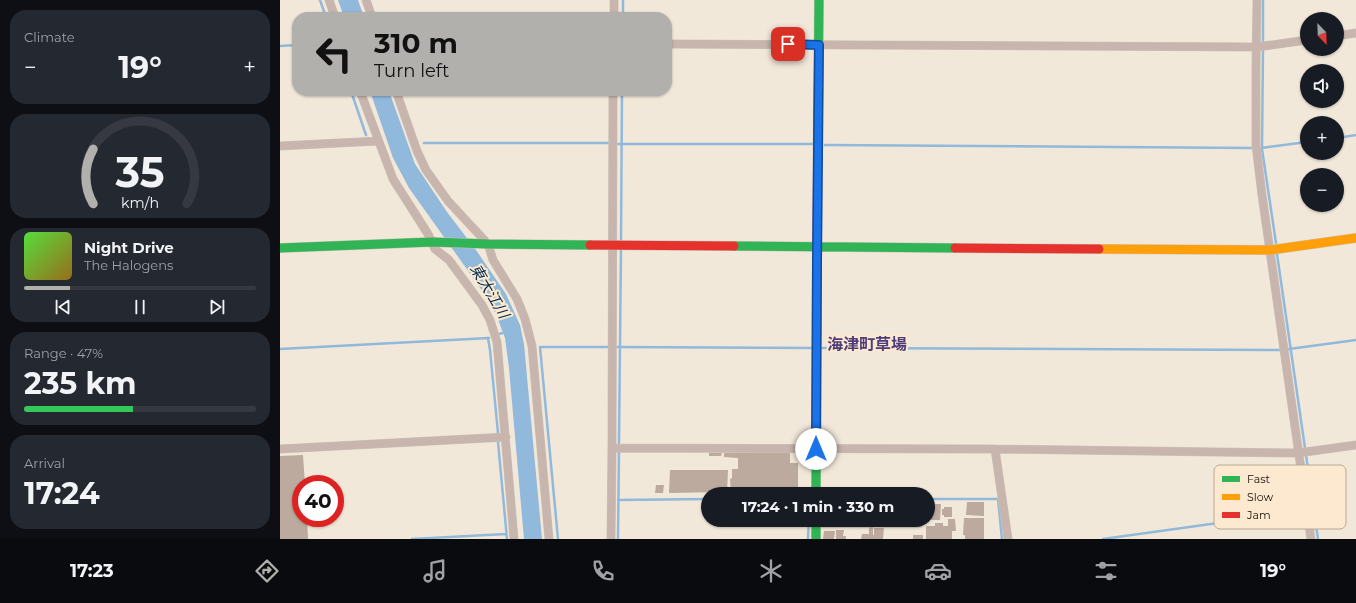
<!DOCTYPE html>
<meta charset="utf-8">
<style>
:root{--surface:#171b24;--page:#242831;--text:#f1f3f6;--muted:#9ea1a6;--line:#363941;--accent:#b2b0ac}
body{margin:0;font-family:Montserrat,"Noto Sans JP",sans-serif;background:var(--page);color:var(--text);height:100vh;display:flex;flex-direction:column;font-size:15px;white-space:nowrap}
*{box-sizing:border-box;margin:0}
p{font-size:13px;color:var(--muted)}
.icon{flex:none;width:22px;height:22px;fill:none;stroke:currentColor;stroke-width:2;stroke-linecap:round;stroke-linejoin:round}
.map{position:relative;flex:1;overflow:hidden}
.sheet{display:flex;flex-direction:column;gap:10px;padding:10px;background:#0d0f14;width:280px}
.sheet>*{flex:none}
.banner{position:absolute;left:12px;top:12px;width:380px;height:84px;border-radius:16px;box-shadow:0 1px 3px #0004;background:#b2b0ac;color:#111;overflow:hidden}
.needle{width:26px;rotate:157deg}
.tools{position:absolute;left:1020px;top:12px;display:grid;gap:8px}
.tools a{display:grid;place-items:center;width:44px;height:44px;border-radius:50%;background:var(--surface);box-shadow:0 1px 3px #0004;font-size:20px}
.speed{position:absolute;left:12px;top:475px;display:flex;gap:8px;font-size:20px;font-weight:700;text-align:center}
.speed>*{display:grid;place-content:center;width:52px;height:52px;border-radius:50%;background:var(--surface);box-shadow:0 1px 3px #0004;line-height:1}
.speed .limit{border:6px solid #d22;background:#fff;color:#111}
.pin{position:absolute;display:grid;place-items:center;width:34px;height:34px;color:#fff;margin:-17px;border-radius:8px;box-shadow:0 2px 6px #0006}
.me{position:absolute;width:44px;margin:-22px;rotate:0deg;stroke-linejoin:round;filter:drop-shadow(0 0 3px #0008)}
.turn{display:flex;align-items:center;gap:14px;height:84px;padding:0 16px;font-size:18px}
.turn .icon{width:52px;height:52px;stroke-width:2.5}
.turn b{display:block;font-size:28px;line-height:34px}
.big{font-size:30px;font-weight:700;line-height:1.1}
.sheet .widget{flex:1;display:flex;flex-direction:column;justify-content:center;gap:6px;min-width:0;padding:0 14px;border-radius:16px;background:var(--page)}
.sheet .dial{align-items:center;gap:0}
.dial svg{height:104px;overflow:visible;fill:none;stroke:var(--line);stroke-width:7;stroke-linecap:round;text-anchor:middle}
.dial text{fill:var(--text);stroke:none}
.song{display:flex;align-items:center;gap:12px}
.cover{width:48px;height:48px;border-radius:6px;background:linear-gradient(135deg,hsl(110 70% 55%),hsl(40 70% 35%))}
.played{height:4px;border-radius:2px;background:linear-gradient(90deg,var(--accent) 20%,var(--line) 20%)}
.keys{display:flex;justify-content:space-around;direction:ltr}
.heat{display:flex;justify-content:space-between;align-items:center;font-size:22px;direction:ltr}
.charge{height:6px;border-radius:3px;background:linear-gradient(90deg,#34c759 47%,var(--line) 0)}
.trip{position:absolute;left:421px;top:487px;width:234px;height:40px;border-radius:20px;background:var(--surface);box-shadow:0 1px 3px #0004;font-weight:700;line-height:40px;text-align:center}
.dock{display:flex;height:64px;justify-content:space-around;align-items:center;background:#090b0e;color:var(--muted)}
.dock .icon{width:28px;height:28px}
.dock .current{color:var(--accent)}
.dock b{font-size:18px;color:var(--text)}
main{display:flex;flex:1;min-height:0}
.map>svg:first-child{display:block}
.water{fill:#91b9db}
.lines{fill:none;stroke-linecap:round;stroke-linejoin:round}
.stream{stroke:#91b9db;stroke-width:2.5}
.building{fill:#bcaa9f}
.lane-casing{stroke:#cdc5ba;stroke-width:5}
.street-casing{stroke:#cdc5ba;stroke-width:9}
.fast-casing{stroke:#cdc5ba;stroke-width:10}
.slow-casing{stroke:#cdc5ba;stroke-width:10}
.jam-casing{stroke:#cdc5ba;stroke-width:10}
.lane{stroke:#c8b5ad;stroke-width:4}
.street{stroke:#c8b5ad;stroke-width:8}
.fast{stroke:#30b455;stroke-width:9}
.slow{stroke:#ff9f0a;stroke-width:9}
.jam{stroke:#e5322d;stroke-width:9}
.route-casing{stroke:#114b97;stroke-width:10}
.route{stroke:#1a73e8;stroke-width:7}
.labels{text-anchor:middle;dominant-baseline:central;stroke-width:4;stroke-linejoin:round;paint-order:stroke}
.water-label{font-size:15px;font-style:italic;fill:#002d50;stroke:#fce9d0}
.quarter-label{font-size:16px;font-weight:bold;fill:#4c3c79;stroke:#fce9d0}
.key{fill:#fce9d0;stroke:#b8a894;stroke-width:1}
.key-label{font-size:11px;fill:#181209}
</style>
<main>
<section class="sheet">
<div class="widget"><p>Climate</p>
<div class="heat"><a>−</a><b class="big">19°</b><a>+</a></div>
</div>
<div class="widget dial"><svg viewBox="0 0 100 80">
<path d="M14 69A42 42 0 1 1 86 69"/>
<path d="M14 69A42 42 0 0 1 14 27" stroke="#b2b0ac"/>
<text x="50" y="56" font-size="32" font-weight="700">35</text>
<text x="50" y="72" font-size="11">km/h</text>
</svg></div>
<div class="widget">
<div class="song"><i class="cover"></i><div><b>Night Drive</b><p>The Halogens</p></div></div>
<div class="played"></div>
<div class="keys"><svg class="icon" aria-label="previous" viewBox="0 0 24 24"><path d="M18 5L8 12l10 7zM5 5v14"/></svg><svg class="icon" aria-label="pause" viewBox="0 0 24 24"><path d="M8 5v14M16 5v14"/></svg><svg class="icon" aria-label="next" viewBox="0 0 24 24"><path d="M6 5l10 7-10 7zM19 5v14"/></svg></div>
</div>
<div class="widget"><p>Range · 47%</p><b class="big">235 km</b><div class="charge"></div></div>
<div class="widget"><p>Arrival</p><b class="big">17:24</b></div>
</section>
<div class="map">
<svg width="1076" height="539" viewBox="0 0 1076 539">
<rect width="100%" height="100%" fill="#f2e8da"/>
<path class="water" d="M58,0H78L84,17H64Z
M90,91H109L135,164L167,212L196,250L226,294L240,325L244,344L262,539H244L229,368L225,338L216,314L201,289L129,188L113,158Z"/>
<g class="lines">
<path class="stream" d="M40,0L46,17
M343,17V0
M983,42V0
M0,46L17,45
M983,49L982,149L996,243
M71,91L86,135
M1057,138L1076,135
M144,143H329
M338,144H533
M545,145L972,148
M981,148L1027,142
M341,240L342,91
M997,254L1025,448
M219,334L226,332
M208,338L210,350L218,433
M336,347L531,348
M543,348L1000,350
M0,349L209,338
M1009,349L1076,340
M218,442L227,539
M339,443L341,249
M1026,455L1038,539
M648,499H718L722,539
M338,500L428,499
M132,539L226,534
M278,539L260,347H329
M338,539L339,450
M528,539L529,520
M823,539L1025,511"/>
</g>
<path class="building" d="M429,453H442L441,456H429Z
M444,453H510V463H518V494L471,492V494H462V492H451L450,479L452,478V469H458V458L444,457Z
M23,455L25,484H21V518H27L28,539H0V456Z
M390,470H448L447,494H442V492L389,493Z
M376,485H384L383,493H375Z
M687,502H704V516L686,515Z
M648,504H661L660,520H648Z
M664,507H672V517H664V515H662V509H664Z
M684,518H704V539H685V535H683Z
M668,519H675L676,531H672V539H646V526H655V523H663V526H668Z
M589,527H593V535H594V528H604L603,539H581L582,534H589Z
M556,530H564L563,536H566V539H556Z
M544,531H555L554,539H543Z
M633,535H643V539H633Z"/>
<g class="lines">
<g class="lane-casing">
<path id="lane" d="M536,525H640"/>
</g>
<g class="street-casing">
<path id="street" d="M49,0L55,17
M86,0L92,17
M977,0L976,68V145L982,195L1031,539
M334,17V0
M1057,36L1076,33
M387,44L977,47L1027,40
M80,91L113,179L148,234L155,249L169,260L202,305L210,320L217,342L234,539
M116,91L137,151L146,170L168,201L208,244L213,260L237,299L245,319L252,346L269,539
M0,146L98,141
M332,448L715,449L1018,453L1076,445
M0,449L226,437
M715,449L728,539
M331,539L332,448L333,91"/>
</g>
<g class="fast-casing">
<path id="fast" d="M538,111L539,0
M454,246L675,248
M0,248L152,242L208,244L310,245
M536,494L537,245
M536,520V539"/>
</g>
<g class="slow-casing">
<path id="slow" d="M819,249L990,250L1076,238"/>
</g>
<g class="jam-casing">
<path id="jam" d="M310,245L454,246
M537,245L538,111
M675,248L819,249"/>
</g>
<use href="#lane" class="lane"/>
<use href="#street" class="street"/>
<use href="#fast" class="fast"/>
<use href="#slow" class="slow"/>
<use href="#jam" class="jam"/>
</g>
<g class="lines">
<g class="route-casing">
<path id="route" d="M508,44L539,45L537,263L536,449"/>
</g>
<use href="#route" class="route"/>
</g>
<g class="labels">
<g class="water-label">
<text transform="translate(210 291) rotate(59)">東大江川</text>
</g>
<g class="quarter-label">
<text x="587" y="344">海津町草場</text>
</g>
</g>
<rect x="934" y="465" width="132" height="64" rx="6" class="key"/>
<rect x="942" y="476" width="18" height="6" fill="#30b455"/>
<rect x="942" y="494" width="18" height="6" fill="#ff9f0a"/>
<rect x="942" y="512" width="18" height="6" fill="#e5322d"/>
<g class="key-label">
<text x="967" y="483">Fast</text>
<text x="967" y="501">Slow</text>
<text x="967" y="519">Jam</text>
</g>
</svg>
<div class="tools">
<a><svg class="needle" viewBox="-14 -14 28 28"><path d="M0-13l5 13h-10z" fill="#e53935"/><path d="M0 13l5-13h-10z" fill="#9ea1a6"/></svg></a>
<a><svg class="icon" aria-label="sound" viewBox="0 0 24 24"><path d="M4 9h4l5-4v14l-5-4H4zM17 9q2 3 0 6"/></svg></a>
<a>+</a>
<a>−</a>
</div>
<div class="speed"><div class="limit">40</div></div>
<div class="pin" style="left:508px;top:44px;background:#d93025"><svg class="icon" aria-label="arrive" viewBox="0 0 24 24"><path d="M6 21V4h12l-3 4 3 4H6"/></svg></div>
<svg class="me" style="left:536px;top:449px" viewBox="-20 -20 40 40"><circle r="19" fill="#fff"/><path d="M0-13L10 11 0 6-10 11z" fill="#1a73e8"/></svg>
<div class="trip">17:24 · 1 min · 330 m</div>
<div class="banner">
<div class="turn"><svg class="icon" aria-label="left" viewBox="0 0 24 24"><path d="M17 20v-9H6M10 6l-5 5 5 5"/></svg><div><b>310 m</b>Turn left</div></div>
</div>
</div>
</main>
<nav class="dock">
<b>17:23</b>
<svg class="icon current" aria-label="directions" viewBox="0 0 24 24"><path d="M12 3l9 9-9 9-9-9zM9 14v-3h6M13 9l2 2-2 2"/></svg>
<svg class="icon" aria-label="music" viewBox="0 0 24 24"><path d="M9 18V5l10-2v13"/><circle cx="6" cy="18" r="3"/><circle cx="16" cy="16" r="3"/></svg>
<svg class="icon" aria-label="phone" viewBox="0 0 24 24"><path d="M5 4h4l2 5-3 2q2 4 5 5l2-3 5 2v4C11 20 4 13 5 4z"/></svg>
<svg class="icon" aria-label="climate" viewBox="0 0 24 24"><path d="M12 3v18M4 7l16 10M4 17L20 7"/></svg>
<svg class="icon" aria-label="car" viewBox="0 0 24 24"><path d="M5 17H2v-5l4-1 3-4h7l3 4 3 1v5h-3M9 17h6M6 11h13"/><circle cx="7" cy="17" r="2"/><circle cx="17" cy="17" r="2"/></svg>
<svg class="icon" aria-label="filters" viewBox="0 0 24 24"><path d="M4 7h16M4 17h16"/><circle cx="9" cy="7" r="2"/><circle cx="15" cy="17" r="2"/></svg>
<b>19°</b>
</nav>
